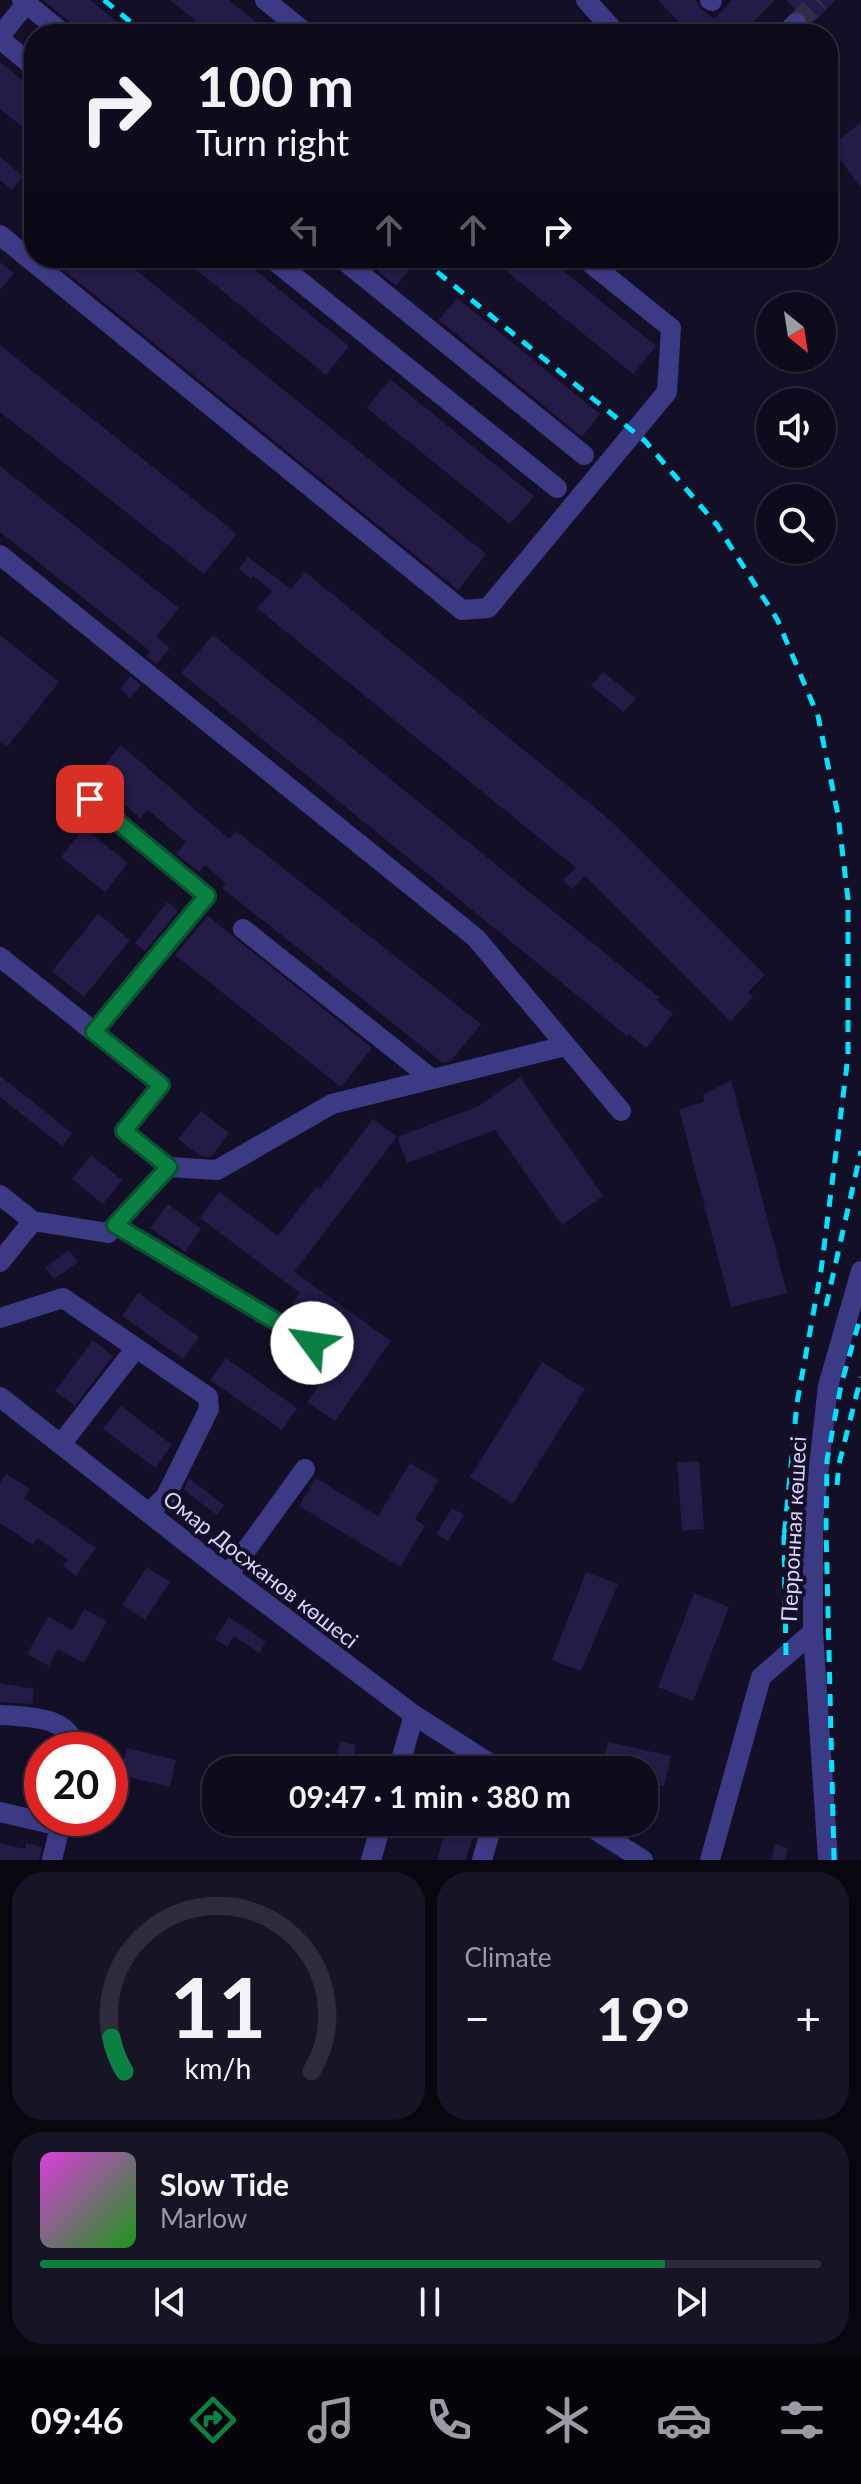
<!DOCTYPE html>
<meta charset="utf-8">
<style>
:root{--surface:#0e0b1c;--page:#171425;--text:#f1f3f6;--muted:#9b9ba3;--line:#2e2b3b;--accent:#0b8043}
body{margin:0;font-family:Lato,sans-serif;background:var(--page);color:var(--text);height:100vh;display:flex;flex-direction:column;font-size:30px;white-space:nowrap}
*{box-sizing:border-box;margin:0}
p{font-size:26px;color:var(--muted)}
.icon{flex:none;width:44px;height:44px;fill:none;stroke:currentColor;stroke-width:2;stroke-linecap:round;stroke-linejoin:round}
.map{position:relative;height:1860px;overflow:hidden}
.panel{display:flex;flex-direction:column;gap:12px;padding:12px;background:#08060f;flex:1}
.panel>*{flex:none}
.top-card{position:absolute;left:24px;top:24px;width:814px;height:244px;border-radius:32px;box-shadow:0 2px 6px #0004,0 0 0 2px var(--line);background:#0e0b1c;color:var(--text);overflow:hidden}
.needle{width:52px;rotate:150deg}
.fabs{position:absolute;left:756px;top:292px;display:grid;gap:16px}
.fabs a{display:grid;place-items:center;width:80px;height:80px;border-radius:50%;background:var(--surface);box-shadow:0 2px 6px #0004,0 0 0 2px var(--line);font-size:40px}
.speed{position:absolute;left:24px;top:1732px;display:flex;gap:16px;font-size:40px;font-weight:700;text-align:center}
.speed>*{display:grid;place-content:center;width:104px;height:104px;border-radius:50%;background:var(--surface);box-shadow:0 2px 6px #0004,0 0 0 2px var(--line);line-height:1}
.speed .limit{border:12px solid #d22;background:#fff;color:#111}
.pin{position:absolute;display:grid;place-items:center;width:68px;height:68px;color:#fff;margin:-34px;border-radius:16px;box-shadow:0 4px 12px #0006}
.me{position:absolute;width:88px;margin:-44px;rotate:301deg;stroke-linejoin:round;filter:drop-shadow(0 0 6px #0008)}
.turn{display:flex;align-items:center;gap:28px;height:168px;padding:0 40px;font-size:36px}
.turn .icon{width:104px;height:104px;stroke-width:2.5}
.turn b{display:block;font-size:56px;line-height:68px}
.lanes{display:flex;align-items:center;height:76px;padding:0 40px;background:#0003;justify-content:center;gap:40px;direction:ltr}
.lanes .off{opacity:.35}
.big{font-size:60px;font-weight:700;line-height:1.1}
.panel .card{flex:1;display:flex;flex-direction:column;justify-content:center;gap:12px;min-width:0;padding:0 28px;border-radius:32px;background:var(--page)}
.panel .dial{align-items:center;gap:0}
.dial svg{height:208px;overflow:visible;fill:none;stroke:var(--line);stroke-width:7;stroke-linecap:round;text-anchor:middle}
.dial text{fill:var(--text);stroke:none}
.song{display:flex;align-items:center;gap:24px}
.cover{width:96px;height:96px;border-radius:12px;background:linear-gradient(135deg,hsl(300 70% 55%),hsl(120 70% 35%))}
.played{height:8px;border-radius:4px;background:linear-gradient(90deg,var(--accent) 80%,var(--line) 80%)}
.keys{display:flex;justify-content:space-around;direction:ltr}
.heat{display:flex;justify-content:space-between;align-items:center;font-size:44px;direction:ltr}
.panel .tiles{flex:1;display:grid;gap:12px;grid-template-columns:1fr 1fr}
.card:last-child{grid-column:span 2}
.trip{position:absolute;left:202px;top:1756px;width:456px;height:80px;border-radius:32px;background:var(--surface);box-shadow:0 2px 6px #0004,0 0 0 2px var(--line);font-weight:700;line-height:80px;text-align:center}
.tabs{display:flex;height:128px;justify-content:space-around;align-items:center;background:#06040b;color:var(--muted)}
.tabs .icon{width:56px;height:56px}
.tabs .current{color:var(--accent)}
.tabs b{font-size:36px;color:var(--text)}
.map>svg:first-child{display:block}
.building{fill:#241b47}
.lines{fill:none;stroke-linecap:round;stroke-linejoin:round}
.minor-tunnel{stroke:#312d47;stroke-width:20;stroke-dasharray:20 10;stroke-linecap:butt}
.minor{stroke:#3d3a85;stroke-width:20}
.rail{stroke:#00e5ff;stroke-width:5;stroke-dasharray:12 10;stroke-linecap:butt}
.route-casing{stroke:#07532c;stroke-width:20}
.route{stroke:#0b8043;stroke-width:14}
.labels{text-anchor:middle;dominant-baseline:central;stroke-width:8;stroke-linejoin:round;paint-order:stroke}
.street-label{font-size:22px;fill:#d9d4ff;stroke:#130f26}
</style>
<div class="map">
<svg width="861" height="1860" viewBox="0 0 861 1860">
<rect width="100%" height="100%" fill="#130f26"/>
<path class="building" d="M43,0H90L132,34H77L72,24Z
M170,0H229L257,23L247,34H212Z
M658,0H696L700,8L714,19L732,0H775L742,34H691Z
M786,0H836L811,25L806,14L796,10Z
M0,62L34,89V136L0,109Z
M861,123V188L830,146Z
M0,157L23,176L12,190L0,180Z
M49,258H121L486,554L458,590Z
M182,258H240L349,346L326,375Z
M362,258H406L414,264L396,286Z
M490,258H548L656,346L633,374Z
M0,262L14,273L0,290Z
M457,298L600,414L582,437L439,320Z
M0,345L237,534L204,574L0,412Z
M390,379L534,496L510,524L367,408Z
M0,466L179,608L156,637L170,648L157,664L146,656L150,651L0,532Z
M248,557L291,589L305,572L610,820L765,975L748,992L753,997L730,1021L585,876L572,889L563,880L576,868L257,608L272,591L253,576L251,579L239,569Z
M0,635L59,682L7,747L0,742Z
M213,635L659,997L656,1000L673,1014L646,1048L629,1034L627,1036L181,673Z
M603,672L636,698L624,712L591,686Z
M130,676L141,685L130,698L120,689Z
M121,745L229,839L236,831L481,1024L451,1061L443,1063L222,888L226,883L205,865L199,872L176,854L186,842L148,810L140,818L112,794L120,785L101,769Z
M84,828L128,863L105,892L61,857Z
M167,902L178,911L145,951L135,943Z
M98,914L130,940L84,997L52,971Z
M208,916L372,1048L341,1087L175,955Z
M0,1076L72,1133L62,1146L0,1097Z
M520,1077L603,1196L562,1225L495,1130L407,1163L397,1137L479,1106Z
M731,1080L787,1293L731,1307L679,1109L704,1102L703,1095Z
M201,1111L229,1133L211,1157L200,1156L178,1139Z
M373,1119L397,1137L294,1272L391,1341L335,1421L307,1402L349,1343L292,1303L300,1293L200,1218L219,1192L278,1236L316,1187L320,1189Z
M91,1155L122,1180L103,1204L72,1179Z
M168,1204L201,1229L185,1252L150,1228Z
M69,1250L78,1262L54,1279L45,1268Z
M138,1293L199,1337L183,1359L122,1316Z
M93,1340L113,1356L75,1406L55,1391Z
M226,1358L297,1408L282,1430L210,1380Z
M542,1362L585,1389L513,1504L470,1477Z
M121,1406L172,1445L155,1468L103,1429Z
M699,1461L704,1529L682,1531L677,1462Z
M410,1463L439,1480L415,1519L425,1526L400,1567L299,1506L316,1478L378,1516Z
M6,1474L30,1489L24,1498L96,1548L76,1576L63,1566L68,1560L37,1538L33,1545L0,1523V1483Z
M189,1478L224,1505L217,1515L184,1490Z
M452,1508L464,1515L448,1541L436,1534Z
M147,1567L170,1582L145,1620L122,1605Z
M586,1572L618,1584L581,1671L552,1660Z
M694,1593L729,1607L693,1701L658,1687Z
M84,1609L107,1621L84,1663L58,1649L49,1666L27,1654L48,1617L73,1630Z
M229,1617L266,1642L259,1653L234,1636L227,1647L215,1639Z
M0,1683L34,1689L32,1704L0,1702Z
M340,1741L356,1745L351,1766L335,1762Z
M608,1742L671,1756L664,1786L644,1782V1770H601Z
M127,1748L176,1760L170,1787L120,1775Z
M448,1822H477L466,1860H437Z
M0,1843L25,1849L26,1843L42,1847L39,1860H0Z
M775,1844L788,1848L785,1860H771Z"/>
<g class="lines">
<path class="minor-tunnel" d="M796,23L819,0"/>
<path class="minor" d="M22,0L64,34
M265,0L307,34
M586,0L617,34
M710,0L712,1
M785,34L796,23
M0,36L29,0
M0,39L34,67
M0,235L462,610L488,608L667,392L671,328L584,258
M271,258L557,488
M341,258L584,455
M0,555L476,938L621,1111
M90,799L207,896L94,1032
M243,929L432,1079
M0,957L161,1085L124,1131L169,1167
M0,1195L33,1221
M115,1225L312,1343
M0,1262L33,1221L108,1233L169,1167L217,1170L332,1104L565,1046
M0,1318L63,1298L208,1397L209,1409L166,1496L149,1513
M0,1397L228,1575L414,1715L500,1770
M61,1444L136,1348
M228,1575L305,1469
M813,1632L828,1860
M0,1715C25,1717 73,1715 74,1750
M398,1770L414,1715
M0,1812L60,1826
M583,1822L643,1860
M52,1860L62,1818
M371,1860L382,1822
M482,1860L489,1836
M710,1860L761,1677L813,1632V1520L828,1386L861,1271"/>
<path class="rail" d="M104,0L145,34
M420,258L645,441L717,525L777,619L818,716L838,815L848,899V1057L821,1271L797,1403L784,1538
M826,1306L861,1151
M837,1485L839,1464L861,1377
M786,1655L784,1538L786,1527
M834,1860L826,1528L827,1460L841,1385L861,1315"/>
</g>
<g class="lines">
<g class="route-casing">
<path id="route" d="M90,799L207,896L94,1032L161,1085L124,1131L169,1167L115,1225L312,1343"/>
</g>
<use href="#route" class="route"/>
</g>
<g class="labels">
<g class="street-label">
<text transform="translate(793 1529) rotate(-87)">Перронная көшесі</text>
<text transform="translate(261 1569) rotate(38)">Омар Досжанов көшесі</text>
</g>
</g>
</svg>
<div class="fabs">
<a><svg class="needle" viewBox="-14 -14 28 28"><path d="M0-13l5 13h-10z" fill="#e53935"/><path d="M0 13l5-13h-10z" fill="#9b9ba3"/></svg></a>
<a><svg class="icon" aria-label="sound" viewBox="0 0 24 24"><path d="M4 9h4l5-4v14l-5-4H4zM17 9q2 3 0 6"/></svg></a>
<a><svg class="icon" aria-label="search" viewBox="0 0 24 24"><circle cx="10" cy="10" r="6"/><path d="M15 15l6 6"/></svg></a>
</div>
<div class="speed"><div class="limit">20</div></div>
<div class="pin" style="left:90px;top:799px;background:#d93025"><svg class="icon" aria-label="arrive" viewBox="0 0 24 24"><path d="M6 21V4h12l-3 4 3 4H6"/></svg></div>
<svg class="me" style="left:312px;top:1343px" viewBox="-20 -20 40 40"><circle r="19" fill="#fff"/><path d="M0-13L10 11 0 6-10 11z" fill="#0b8043"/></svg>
<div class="trip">09:47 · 1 min · 380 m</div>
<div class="top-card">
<div class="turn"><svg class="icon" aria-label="right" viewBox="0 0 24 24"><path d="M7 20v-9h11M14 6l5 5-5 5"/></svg><div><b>100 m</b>Turn right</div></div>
<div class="lanes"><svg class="icon off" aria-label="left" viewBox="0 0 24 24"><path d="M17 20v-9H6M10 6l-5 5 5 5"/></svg><svg class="icon off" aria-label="ahead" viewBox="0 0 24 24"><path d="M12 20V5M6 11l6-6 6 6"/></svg><svg class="icon off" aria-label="ahead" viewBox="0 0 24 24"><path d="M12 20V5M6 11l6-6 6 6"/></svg><svg class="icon" aria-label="right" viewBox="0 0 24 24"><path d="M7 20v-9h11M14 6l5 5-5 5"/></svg></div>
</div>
</div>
<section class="panel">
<div class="tiles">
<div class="card dial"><svg viewBox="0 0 100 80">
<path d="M14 69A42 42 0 1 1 86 69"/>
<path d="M14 69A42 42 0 0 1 9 56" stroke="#0b8043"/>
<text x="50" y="56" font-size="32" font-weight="700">11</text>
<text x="50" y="72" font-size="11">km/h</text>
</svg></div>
<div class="card"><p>Climate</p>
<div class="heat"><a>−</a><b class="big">19°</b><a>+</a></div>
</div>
<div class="card">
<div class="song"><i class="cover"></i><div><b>Slow Tide</b><p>Marlow</p></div></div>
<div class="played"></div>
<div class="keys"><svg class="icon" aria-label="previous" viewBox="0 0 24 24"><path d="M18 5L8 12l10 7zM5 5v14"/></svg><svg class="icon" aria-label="pause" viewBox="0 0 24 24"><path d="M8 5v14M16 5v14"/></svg><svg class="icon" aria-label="next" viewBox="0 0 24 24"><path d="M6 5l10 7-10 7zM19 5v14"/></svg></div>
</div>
</div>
</section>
<nav class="tabs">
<b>09:46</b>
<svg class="icon current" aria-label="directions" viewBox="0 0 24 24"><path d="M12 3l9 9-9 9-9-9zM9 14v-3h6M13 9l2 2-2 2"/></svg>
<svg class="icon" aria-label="music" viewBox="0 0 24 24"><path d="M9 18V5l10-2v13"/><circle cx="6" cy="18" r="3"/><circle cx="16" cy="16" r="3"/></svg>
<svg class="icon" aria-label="phone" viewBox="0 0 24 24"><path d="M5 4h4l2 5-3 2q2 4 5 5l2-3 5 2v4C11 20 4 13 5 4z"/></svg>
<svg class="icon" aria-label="climate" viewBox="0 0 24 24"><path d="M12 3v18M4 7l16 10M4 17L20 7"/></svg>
<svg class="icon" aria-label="car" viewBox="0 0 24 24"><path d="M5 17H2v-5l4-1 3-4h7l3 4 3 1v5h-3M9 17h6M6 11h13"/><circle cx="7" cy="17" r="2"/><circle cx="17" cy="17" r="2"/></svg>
<svg class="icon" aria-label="filters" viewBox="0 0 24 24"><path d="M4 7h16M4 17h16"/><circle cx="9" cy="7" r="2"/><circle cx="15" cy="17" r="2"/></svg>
</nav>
